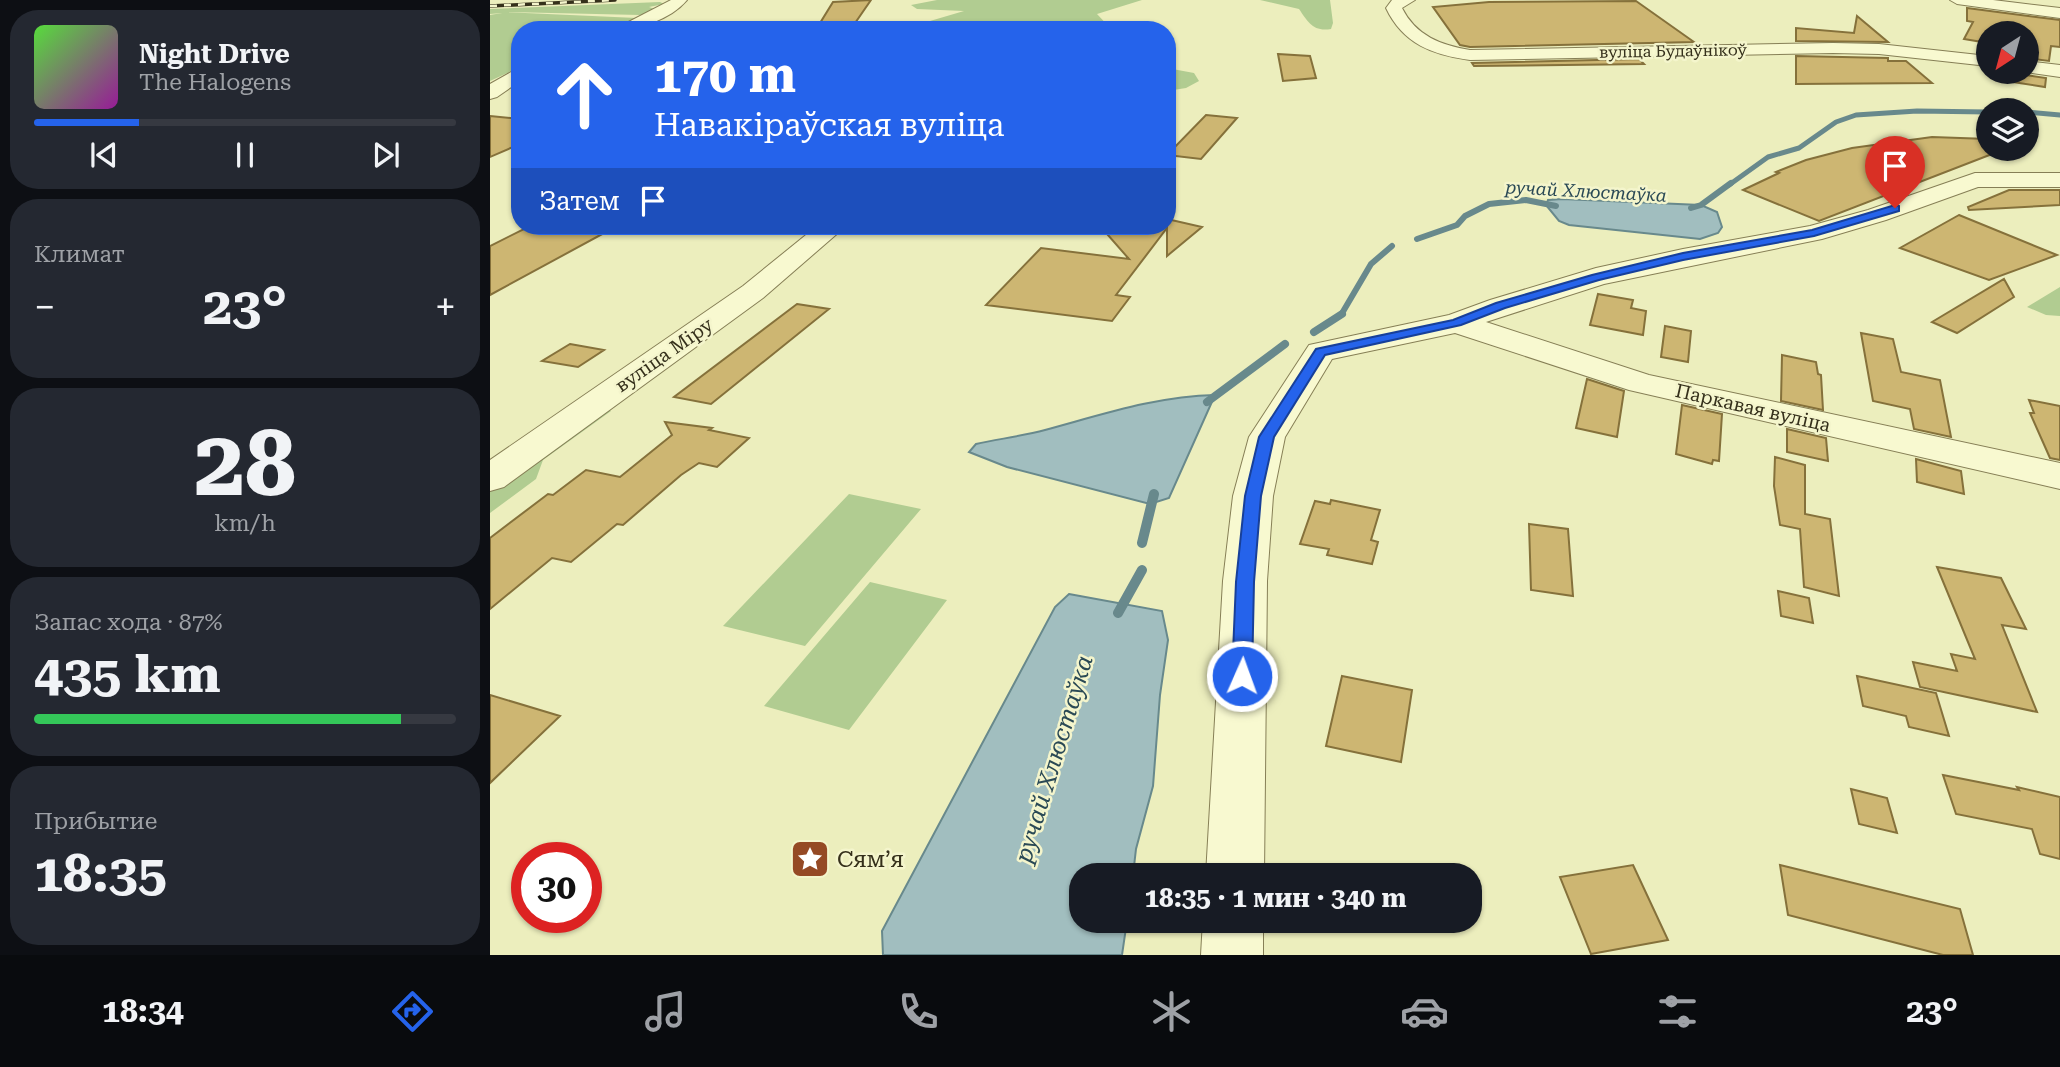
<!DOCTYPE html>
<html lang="ru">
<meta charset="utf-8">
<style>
:root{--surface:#171b24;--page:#242831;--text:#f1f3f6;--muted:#9ea1a6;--line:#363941;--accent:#2563eb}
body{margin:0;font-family:"Roboto Serif",serif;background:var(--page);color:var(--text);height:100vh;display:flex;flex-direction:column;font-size:26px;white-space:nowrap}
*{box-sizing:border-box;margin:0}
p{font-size:23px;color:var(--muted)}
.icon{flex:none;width:38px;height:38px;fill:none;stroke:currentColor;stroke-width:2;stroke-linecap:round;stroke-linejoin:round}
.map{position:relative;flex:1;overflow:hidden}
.panel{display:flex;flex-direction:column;gap:10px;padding:10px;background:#0d0f14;width:490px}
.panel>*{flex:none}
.top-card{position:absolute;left:21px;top:21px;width:665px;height:214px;border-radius:28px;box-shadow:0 2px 5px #0004;background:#2563eb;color:#fff;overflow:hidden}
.needle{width:46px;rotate:216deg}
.buttons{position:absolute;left:1486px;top:21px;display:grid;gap:14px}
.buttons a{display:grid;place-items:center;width:63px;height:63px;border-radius:50%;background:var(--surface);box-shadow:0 2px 5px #0004;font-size:35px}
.speed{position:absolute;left:21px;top:842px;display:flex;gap:14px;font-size:35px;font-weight:700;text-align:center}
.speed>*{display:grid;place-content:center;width:91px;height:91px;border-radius:50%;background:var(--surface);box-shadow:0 2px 5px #0004;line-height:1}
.speed .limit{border:10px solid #d22;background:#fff;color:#111}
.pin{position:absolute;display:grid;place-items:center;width:60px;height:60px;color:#fff;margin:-72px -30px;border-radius:50% 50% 50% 0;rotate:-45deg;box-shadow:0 0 7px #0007}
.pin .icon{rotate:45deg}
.me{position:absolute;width:77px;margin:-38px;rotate:2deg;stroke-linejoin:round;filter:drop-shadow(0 0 5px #0008)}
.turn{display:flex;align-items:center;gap:24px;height:147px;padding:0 28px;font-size:32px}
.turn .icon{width:91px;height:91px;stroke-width:2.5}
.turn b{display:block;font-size:49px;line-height:60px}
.then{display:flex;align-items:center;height:66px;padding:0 28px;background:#0003;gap:14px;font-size:26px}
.big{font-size:52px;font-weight:700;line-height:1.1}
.panel .card{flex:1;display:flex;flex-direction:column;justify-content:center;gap:10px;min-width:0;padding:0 24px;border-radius:28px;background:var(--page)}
.panel .dial{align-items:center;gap:0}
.dial b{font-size:91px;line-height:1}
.song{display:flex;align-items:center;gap:21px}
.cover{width:84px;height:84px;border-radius:10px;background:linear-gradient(135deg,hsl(110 70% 55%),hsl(300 70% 35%))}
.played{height:7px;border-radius:4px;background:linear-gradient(90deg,var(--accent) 25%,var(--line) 25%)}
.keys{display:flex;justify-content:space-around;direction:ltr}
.heat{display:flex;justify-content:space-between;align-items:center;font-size:38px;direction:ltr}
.charge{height:10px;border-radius:5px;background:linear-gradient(90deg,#34c759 87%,var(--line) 0)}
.trip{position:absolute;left:579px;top:863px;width:413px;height:70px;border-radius:28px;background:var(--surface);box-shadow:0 2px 5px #0004;font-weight:700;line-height:70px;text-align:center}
.tabs{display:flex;height:112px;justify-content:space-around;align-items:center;background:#090b0e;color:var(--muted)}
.tabs .icon{width:49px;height:49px}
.tabs .current{color:var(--accent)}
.tabs b{font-size:32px;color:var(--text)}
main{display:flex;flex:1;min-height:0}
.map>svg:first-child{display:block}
.green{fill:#b1cc91}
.water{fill:#a1bebf;stroke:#68898c;stroke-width:2}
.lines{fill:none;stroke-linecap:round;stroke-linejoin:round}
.stream-far3{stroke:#68898c;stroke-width:5}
.stream-far2{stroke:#68898c;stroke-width:6}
.stream-far1{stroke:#68898c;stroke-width:8}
.stream{stroke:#68898c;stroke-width:10}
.building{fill:#cdb672;stroke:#85713b;stroke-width:2}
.minor-casing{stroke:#867f56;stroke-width:2}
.minor{fill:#f8f9d0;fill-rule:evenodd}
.rail-casing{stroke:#35301b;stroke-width:3.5}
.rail{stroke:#f4f5cc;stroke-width:2.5;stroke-dasharray:7;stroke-linecap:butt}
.route{fill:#2563eb;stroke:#184099;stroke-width:2}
.labels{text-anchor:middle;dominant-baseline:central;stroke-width:5;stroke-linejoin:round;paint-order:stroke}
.far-street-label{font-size:16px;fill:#35301b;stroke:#f4f5cc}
.far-water-label{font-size:18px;font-style:italic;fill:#2a4955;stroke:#f4f5cc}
.street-label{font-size:19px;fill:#35301b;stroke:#f4f5cc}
.near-poi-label{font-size:23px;fill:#35301b;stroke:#f4f5cc;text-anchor:start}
.near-water-label{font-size:24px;font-style:italic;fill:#2a4955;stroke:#f4f5cc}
</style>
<main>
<section class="panel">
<div class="card">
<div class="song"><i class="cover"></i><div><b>Night Drive</b><p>The Halogens</p></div></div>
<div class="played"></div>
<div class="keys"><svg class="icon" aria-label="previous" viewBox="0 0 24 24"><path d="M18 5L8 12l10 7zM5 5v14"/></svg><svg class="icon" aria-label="pause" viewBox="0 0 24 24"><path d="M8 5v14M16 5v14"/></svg><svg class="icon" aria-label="next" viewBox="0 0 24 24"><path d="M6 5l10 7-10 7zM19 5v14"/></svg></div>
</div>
<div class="card"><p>Климат</p>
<div class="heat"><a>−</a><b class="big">23°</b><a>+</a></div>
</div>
<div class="card dial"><b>28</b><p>km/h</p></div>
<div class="card"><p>Запас хода · 87%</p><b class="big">435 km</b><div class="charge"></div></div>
<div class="card"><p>Прибытие</p><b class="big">18:35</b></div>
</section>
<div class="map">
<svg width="1570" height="955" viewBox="0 0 1570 955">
<rect width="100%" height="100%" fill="#eceebd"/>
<path class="green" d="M447,0H652L607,14L622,30H547L536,23L505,21L452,30H400L392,23L440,21L474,11L427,9L421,5Z
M770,0H840L843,23L841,29C823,32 818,22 809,9Z
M170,2L174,4L159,7L168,10L150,15L13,12L147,18L120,30H30V67L0,81V15L12,13L0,14V9Z
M677,68L704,73L709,81L696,88L677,91Z
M1570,287V316L1556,315L1537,307Z
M117,408L121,411L53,460L46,479L0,513V489Z
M359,494L431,509L315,646L233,626Z
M380,582L457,600L359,730L274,706Z"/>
<path class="water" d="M1072,199L1211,205L1227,212L1232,227L1228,233L1210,239L1079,225L1069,221L1056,205L1058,200Z
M725,395L679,498L660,504L517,467L479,452L486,444C509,439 532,436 555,430C611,415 667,396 725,395Z
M579,594L672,611L678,640L670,695L663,786L646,849L643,875H592V920L637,921L632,955H393L392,931L565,607Z"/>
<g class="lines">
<path class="stream-far3" d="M1536,112L1570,115
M1239,185L1278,157L1309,148L1346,122L1366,115L1427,111L1498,112"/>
<path class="stream-far2" d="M1201,208L1211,205L1241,183
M927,239L967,225L975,216L999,204L1036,200L1066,206
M851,315L881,264L902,246"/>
<path class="stream-far1" d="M824,332L852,314
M717,402L795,344"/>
<path class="stream" d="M652,543L664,494
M628,613L652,570"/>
</g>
<path class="building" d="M381,0L363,26L327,28L343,2Z
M1146,1L1204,42L980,47L970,45L943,7L999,2Z
M1477,8L1570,20V47L1561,46L1559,61L1536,58V33H1498V43L1474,39L1483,22L1477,21Z
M1367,16L1398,42L1306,41V28L1364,33Z
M788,54L820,56L826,78L793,81Z
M1306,56L1398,58V61H1416L1442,83L1306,84Z
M1149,59L1154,64L984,66L982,63Z
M1511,72H1533L1536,75L1556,78L1555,87L1509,80Z
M716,115L747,118L711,159L677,155Z
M0,116L30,119V144L0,157Z
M1442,137L1498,139V149H1515L1329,221L1253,190L1289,173L1286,172L1316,160L1362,148Z
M1519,190H1570V205L1479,210L1478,207Z
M1469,215L1567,255L1499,280L1410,248Z
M677,219L712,227L677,256V228L626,295L640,297L622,321L496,305L551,248L639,259L610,226H677Z
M40,226H127L0,295V246Z
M1514,279L1524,297L1467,333L1442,322Z
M1108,294L1143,300L1141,308L1156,311L1153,335L1100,325Z
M307,304L339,309L221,404L184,397Z
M1175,326L1201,331L1198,362L1171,357Z
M1371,333L1403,339L1411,372L1450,380L1461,437L1424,429L1420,409L1383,401Z
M80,344L114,350L88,367L52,361Z
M1292,355L1326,362L1328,374L1331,375L1333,410L1291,401Z
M1097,379L1134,391L1127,437L1086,428Z
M1539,400L1570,406V460L1560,458L1540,413H1544Z
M1192,405L1232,414L1229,461L1223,460L1222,464L1186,454Z
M175,422L222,428L219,430L259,438L227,467L209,463L191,475L133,525L127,524L81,562L62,558L0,609V538L58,494L63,495L96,470L130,477L182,435Z
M1297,429L1336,438L1338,461L1297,452Z
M1285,457L1315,465V514L1340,519L1349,596L1314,587L1310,529L1290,525L1284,486Z
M1426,459L1471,471L1474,494L1427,482Z
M841,500L890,510L881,540L888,542L882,564L837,555L839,549L810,544L825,501L840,504Z
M1039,524L1078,529L1083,596L1041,590Z
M1447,567L1511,578L1536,629L1512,625L1547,712L1430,687L1423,662L1467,671L1461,654L1485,659Z
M1288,591L1319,598L1323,623L1291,616Z
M852,676L922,690L911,762L836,746Z
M1367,676L1446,693L1459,736L1419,727L1416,716L1373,706Z
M0,695L70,716L0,783Z
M1453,775L1529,790L1527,787L1570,797V859L1550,854L1542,829L1466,814Z
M1361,789L1397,798L1407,833L1369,824Z
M1143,865L1178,940L1101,954L1070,877Z
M1290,865L1470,909L1483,955H1453L1298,915Z"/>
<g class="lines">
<g class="minor-casing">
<path id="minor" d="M181,0H197C180,20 148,30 123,30Z
M902,0H925L912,8C926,36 951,45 980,50L1343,43L1389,44L1498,56V66L1389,54L1343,53L980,60C943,55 913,44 896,8Z
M1460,0H1503L1570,8V18L1467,4Z
M1536,61L1570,65V77L1536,72Z
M30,67V81L7,97L0,99V84Z
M1485,173H1570V187H1488L1396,220L1332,239L1114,284L996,322L1159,375L1570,463V489L1139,390L965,333L842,359L795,437L783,496L777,581L774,875H716L733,581L743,496L759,437L819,345L959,315L1000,300L1106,268L1193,249L1320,226L1378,210Z
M327,226H356L273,298L14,487L0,491V460L253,286Z
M713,920H773V955H711Z"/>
</g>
<use href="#minor" class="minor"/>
<g class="rail-casing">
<path id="rail" d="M0,6L125,0"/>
</g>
<use href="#rail" class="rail"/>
</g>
<path class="route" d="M1405,205L1409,206V211L1324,236L1193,260L1109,280L1015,308L971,325L835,355L784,437L771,496L764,582L762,676L759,681L752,684L745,681L742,676L746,582L755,496L769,437L826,349L963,320L1006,303L1102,275L1193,253L1322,230Z"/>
<defs>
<g id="sight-square" transform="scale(2.0125)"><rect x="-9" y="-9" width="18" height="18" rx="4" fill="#954a25" stroke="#f4f5cc"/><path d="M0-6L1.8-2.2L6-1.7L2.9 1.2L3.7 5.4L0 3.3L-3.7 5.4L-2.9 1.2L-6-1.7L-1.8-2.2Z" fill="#fff"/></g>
</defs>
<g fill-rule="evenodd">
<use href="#sight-square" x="320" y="859"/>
</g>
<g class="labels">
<g class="far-street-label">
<text transform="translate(1183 51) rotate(-1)">вуліца Будаўнікоў</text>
</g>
<g class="far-water-label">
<text transform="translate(1096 191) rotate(3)">ручай Хлюстаўка</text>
</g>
<g class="street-label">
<text transform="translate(174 355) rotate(-35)">вуліца Міру</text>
<text transform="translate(1263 408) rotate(13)">Паркавая вуліца</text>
</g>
<g class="near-poi-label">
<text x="347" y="859">Сямʼя</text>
</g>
<g class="near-water-label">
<text transform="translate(564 759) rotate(-73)">ручай Хлюстаўка</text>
</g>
</g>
</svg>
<div class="buttons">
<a><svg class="needle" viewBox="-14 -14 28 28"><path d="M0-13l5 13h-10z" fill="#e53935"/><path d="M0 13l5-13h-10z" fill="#9ea1a6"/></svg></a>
<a><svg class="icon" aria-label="layers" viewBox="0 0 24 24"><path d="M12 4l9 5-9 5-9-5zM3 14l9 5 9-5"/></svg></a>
</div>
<div class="speed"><div class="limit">30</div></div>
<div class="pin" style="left:1405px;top:208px;background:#d93025"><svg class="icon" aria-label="arrive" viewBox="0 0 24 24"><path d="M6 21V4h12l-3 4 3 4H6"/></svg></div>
<svg class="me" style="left:752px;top:676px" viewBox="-20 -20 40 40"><circle r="17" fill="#2563eb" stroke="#fff" stroke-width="3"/><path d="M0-11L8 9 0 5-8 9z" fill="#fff"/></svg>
<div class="trip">18:35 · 1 мин · 340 m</div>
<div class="top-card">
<div class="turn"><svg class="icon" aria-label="ahead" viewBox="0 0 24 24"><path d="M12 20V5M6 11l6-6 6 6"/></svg><div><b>170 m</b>Навакіраўская вуліца</div></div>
<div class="then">Затем<svg class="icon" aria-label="arrive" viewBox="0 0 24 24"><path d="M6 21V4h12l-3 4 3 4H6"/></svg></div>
</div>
</div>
</main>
<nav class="tabs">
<b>18:34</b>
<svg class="icon current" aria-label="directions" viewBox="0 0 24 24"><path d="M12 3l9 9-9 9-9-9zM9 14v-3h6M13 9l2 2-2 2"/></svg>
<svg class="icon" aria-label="music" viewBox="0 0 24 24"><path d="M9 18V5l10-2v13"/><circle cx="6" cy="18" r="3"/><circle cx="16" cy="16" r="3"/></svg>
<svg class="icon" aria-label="phone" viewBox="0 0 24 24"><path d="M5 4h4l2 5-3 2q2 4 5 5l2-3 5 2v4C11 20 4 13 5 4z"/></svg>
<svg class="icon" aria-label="climate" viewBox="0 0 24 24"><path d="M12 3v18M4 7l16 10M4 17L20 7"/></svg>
<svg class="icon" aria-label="car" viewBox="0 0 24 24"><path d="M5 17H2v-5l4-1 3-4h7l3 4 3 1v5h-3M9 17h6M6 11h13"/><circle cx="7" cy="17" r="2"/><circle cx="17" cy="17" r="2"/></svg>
<svg class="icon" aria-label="filters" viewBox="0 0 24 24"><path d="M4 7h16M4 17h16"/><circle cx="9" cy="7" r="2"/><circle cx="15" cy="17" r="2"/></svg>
<b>23°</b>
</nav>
